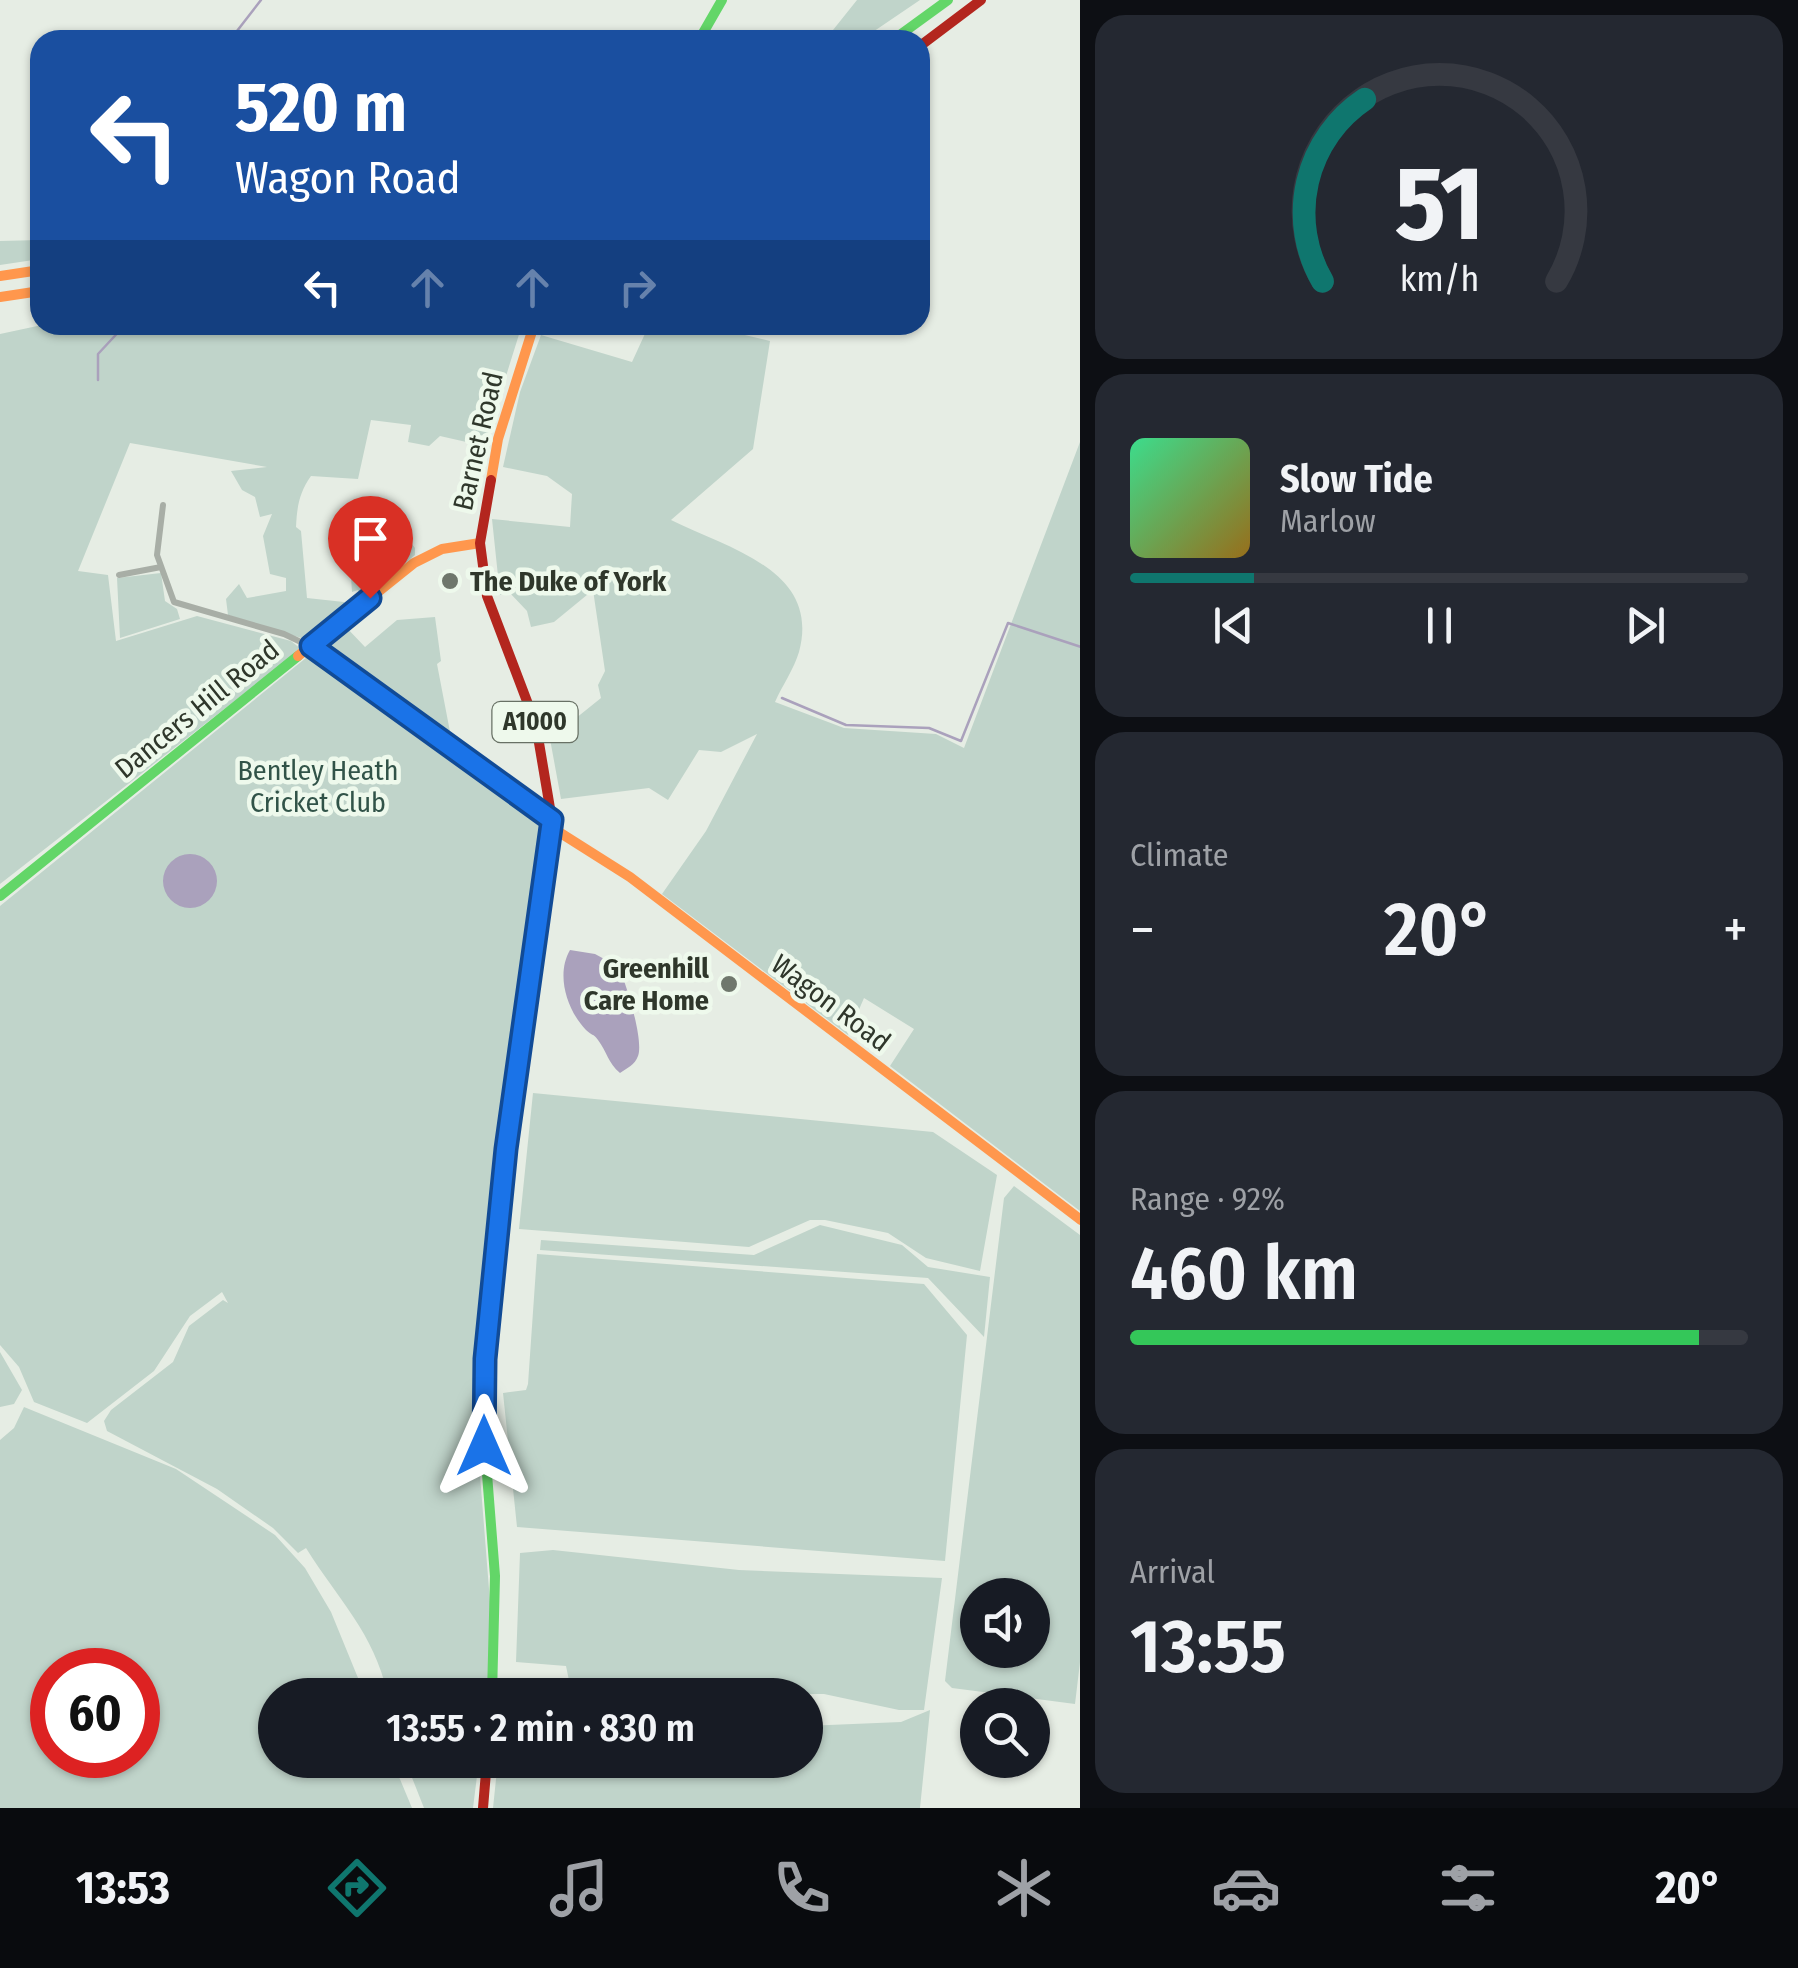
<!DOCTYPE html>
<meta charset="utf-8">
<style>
:root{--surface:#171b24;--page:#242831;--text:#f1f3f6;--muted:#9ea1a6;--line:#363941;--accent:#0f766e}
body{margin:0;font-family:"Fira Sans Condensed",sans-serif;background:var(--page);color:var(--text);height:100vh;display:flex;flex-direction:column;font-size:38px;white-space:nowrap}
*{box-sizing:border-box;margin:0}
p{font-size:32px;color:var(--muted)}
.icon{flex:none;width:55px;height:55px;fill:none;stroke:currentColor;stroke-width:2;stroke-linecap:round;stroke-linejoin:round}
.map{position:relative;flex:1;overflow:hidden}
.drawer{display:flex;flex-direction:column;gap:15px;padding:15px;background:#0d0f14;width:718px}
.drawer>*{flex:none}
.top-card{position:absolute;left:30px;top:30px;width:900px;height:305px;border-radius:30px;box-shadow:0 2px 8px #0004;background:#1a4fa0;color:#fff;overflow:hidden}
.controls{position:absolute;left:960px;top:1578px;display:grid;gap:20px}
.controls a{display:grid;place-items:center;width:90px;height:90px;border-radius:50%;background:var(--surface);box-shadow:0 2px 8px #0004;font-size:50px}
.speed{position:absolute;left:30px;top:1648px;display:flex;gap:20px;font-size:50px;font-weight:700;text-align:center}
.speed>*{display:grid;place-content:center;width:130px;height:130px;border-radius:50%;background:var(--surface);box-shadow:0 2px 8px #0004;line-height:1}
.speed .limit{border:15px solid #d22;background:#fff;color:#111}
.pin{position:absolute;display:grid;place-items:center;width:85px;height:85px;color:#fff;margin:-102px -42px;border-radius:50% 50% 50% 0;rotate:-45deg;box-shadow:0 0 10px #0007}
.pin .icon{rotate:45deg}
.me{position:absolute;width:110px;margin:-55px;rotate:0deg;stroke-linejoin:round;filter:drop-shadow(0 0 8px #0008)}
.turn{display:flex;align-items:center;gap:35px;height:210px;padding:0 40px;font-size:45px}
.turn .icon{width:130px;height:130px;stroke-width:2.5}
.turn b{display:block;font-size:70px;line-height:85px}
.lanes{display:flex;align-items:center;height:95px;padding:0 40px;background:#0003;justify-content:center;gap:50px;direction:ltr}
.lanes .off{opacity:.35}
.big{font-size:75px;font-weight:600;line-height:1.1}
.drawer .tile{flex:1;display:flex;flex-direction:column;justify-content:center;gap:15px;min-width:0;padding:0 35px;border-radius:30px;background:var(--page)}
.drawer .dial{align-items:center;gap:0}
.dial svg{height:260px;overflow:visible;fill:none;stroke:var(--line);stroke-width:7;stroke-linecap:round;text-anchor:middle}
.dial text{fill:var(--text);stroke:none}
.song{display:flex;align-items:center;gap:30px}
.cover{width:120px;height:120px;border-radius:15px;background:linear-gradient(135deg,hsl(150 70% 55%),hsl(40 70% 35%))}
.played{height:10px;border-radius:5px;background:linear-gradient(90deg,var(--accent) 20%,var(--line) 20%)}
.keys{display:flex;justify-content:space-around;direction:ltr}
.heat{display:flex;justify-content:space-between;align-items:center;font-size:55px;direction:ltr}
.charge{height:15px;border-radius:8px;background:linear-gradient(90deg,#34c759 92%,var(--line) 0)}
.trip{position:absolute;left:258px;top:1678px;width:565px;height:100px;border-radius:50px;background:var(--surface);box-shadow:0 2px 8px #0004;font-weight:600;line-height:100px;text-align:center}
.tabs{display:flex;height:160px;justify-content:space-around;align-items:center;background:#090b0e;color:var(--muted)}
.tabs .icon{width:70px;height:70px}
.tabs .on{color:var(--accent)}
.tabs b{font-size:45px;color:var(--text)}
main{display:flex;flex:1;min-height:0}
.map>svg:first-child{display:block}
.green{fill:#c0d4ca;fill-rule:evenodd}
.water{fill:#aaa1bc}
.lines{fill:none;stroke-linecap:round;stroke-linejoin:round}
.stream{stroke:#aaa1bc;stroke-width:2.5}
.street{stroke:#a8aea6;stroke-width:6}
.fast{stroke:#63d668;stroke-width:10}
.slow{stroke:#ff974d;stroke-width:10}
.jam{stroke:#b3261e;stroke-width:10}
.route-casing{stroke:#114b97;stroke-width:25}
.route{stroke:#1a73e8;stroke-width:18}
.poi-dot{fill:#6f776c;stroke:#eef9ec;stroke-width:4}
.labels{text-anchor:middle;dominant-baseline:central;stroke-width:9;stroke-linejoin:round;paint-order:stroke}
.shield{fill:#eef9ec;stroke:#687165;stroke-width:2.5}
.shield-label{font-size:25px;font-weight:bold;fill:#2f372b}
.street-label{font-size:28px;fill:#2f372b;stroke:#eef9ec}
.poi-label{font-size:28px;font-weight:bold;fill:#2f372b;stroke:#eef9ec;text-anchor:start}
.park-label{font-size:28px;fill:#315348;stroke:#eef9ec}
</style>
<main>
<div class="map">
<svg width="1081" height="1808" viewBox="0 0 1081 1808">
<rect width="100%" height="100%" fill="#e6ede4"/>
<path class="green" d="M857,0H920L861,40H825Z
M40,240V259L0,265V241Z
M42,325H522L484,446L440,436L429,446L408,442L411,425L371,420L358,479L311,476C299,493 297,507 296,527L301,531L307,598L344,602L349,609L311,641L228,615L226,599L239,584L247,598L286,591V578L270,574L263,536L272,514L260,517L255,497L242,490L231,471L267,467L130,443L78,571L108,575L116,641L197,616L291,641L301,649L0,884V334Z
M649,325H702L770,341L753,449L671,520C729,549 821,570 799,652C794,669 782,686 775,702L844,728L936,734L964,748L1080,442V1211L890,1066L914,1029L864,998L848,1035L662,894L706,831L757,734L721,752L699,750L668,800L649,788L561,799L550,739L601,698L598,685L605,671L593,590L554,622L531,627L527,611L509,592L500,595L492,519L570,527L572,494L547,476L503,467L520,392L541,335L632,362Z
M348,532L405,535L415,548V555L357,604L362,597L358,590L352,592Z
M161,573L165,601L177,609L180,619L120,638L117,578Z
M435,617L441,661L437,664L451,737L323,644L345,626L365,647L397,620Z
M312,653L540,824L492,1203L474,1399L492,1627L487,1695H388C373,1631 339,1601 306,1548L298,1553L273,1528L217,1489L107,1431L104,1421L111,1410L173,1362L189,1326L223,1300L228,1303L222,1292L190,1316L154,1371L87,1423L34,1402L19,1367L0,1345V906Z
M533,1093L933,1132L997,1175L980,1271L926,1258L888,1233L825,1220H810L749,1247L519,1229Z
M1014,1186L1080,1235L1081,1654L1075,1704L952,1688L945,1681L1004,1198ZM978,1595H1032V1650H978Z
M820,1225L902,1245L928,1267L990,1277L984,1337L928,1278L540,1250L541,1240L754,1255Z
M537,1254L924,1284L967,1335L945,1561L517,1527L503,1393L526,1390L528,1384Z
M0,1352L22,1390L14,1404L0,1407Z
M24,1407L176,1469L275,1535L305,1568L331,1612L365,1695H275V1760H392L412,1808H0V1440L14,1428ZM52,1670H138V1755H52Z
M553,1550L739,1570L942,1578L924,1710H899L824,1694L572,1695L566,1666L516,1662L520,1553Z
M930,1710L920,1808H493L498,1760H805V1726L901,1722Z
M405,1760H479L473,1808H424Z"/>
<path class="water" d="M163 881a27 27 0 1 1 54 0a27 27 0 1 1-54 0Z
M570,950L595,954L619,967C626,984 644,1040 638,1056C635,1065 627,1068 620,1073C608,1063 607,1052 598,1040C593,1033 592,1036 586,1030C566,1009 556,974 570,950Z"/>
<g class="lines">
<path class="stream" d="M230,40L261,0
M98,380V354L125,325
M782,698L846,725L929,728L961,741L1008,623L1081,647"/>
<path class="street" d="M163,505L157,555L174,602L284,634L324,653L551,820
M119,575L161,567"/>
<path class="fast" d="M699,40L722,0
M893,40L948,0
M0,896L298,656
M492,1695L495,1576L483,1423L485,1359L525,1012"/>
<path class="slow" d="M0,276L40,270
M0,297L40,291
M491,480L498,439L534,325
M298,656L414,563L442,549L480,543
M551,827L630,877L1081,1220"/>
<path class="jam" d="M920,46L981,0
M491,480L480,543L487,596L536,725L552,820L525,1012
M483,1808L487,1760"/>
</g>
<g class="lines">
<g class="route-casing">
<path id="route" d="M370,598L311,646L552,820L506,1149L485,1359L484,1446"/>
</g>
<use href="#route" class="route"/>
</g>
<g class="poi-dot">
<circle cx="450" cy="581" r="10"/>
<circle cx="729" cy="984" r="10"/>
</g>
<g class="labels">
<rect class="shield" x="492.5" y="702" width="85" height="40" rx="8"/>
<g class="shield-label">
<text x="535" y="722">A1000</text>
</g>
<g class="street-label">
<text transform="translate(478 441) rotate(-77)">Barnet Road</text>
<text transform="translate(197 709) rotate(-39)">Dancers Hill Road</text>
<text transform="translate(831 1003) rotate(37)">Wagon Road</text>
</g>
<g class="poi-label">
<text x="470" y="581">The Duke of York</text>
<text x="709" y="968" text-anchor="end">Greenhill<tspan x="709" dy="32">Care Home</tspan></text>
</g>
<g class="park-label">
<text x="318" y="770">Bentley Heath<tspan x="318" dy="32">Cricket Club</tspan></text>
</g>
</g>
</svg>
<div class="controls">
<a><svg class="icon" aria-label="sound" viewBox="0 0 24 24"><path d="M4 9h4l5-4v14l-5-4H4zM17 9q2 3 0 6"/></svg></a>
<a><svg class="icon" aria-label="search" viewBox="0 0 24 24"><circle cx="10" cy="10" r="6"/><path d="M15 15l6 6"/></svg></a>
</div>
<div class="speed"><div class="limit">60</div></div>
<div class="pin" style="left:370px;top:598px;background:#d93025"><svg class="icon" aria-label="arrive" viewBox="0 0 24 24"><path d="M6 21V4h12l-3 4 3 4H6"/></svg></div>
<svg class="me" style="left:484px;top:1446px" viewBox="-20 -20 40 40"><path d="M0-17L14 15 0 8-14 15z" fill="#1a73e8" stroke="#fff" stroke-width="4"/></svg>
<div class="trip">13:55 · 2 min · 830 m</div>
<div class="top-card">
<div class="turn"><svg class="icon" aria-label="left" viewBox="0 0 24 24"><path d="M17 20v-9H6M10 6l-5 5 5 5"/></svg><div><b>520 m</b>Wagon Road</div></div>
<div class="lanes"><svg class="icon" aria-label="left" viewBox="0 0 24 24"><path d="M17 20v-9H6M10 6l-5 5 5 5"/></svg><svg class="icon off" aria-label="ahead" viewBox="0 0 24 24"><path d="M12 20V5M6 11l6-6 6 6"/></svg><svg class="icon off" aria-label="ahead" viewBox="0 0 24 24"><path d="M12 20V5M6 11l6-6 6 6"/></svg><svg class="icon off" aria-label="right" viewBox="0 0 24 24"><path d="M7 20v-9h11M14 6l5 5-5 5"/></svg></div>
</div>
</div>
<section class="drawer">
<div class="tile dial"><svg viewBox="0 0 100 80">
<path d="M14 69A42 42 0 1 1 86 69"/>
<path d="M14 69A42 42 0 0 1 27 13" stroke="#0f766e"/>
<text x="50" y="56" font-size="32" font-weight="700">51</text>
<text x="50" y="72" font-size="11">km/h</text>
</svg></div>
<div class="tile">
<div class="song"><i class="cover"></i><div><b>Slow Tide</b><p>Marlow</p></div></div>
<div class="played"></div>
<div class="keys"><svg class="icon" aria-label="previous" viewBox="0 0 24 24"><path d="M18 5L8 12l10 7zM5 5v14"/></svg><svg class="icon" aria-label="pause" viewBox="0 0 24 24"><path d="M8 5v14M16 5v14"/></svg><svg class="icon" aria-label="next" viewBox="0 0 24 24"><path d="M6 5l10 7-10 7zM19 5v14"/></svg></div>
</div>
<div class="tile"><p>Climate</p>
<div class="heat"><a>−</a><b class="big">20°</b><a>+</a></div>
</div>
<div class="tile"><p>Range · 92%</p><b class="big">460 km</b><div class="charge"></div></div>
<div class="tile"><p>Arrival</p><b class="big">13:55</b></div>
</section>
</main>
<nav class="tabs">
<b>13:53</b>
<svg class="icon on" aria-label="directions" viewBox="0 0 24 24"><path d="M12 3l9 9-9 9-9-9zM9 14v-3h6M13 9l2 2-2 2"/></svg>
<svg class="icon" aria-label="music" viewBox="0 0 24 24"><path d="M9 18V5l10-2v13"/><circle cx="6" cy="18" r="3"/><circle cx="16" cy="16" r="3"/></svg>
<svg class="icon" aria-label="phone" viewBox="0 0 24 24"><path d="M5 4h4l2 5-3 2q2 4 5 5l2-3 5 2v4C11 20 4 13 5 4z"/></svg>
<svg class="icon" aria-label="climate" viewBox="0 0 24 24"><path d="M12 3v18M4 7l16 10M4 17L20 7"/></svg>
<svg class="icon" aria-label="car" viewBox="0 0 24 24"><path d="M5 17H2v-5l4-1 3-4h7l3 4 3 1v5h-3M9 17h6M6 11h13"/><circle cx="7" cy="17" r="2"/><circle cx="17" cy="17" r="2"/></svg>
<svg class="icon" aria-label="filters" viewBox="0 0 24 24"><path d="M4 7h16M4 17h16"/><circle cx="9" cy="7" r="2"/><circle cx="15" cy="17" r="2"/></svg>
<b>20°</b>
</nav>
